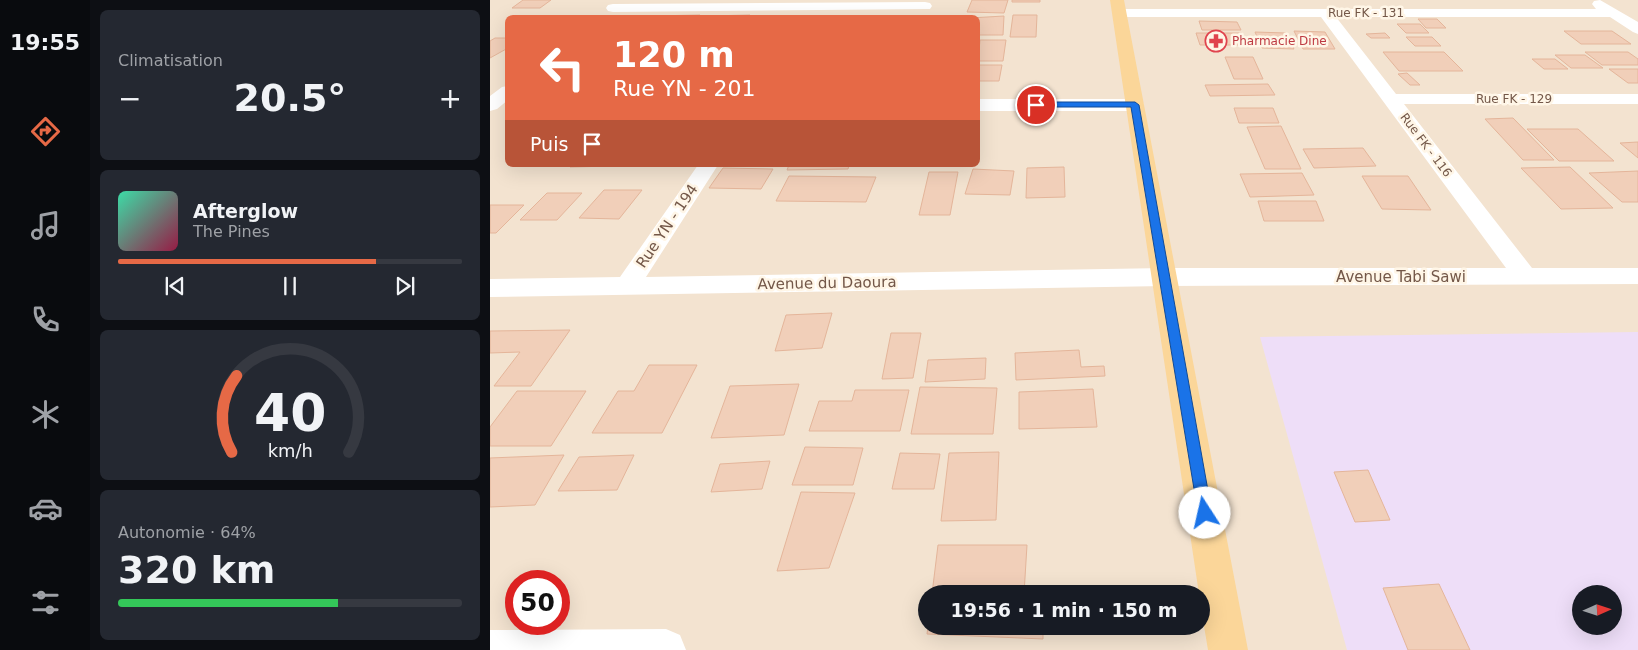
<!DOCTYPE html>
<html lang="fr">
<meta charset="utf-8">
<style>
:root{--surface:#171b24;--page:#242831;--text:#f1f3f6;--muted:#9ea1a6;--line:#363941;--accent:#e66946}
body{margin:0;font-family:"DejaVu Sans",sans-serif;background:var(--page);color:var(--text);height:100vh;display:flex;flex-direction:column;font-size:19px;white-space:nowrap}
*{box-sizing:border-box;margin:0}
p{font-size:16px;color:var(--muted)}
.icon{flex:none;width:28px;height:28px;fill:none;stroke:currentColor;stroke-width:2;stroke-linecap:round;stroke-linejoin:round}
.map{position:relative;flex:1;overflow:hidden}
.panel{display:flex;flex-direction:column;gap:10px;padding:10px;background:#0d0f14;width:400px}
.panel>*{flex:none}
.top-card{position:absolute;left:15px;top:15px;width:475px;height:152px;border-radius:8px;box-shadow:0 5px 20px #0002;background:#e66946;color:#fff;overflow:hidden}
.needle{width:32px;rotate:87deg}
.fabs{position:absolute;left:1082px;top:585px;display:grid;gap:10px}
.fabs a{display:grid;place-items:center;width:50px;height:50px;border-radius:50%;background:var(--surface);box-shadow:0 5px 20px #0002;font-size:25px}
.speed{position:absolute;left:15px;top:570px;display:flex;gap:10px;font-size:25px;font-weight:700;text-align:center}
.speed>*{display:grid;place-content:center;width:65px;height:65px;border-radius:50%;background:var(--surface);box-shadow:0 5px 20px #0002;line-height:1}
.speed .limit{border:8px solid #d22;background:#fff;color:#111}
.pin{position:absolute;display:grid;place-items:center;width:42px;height:42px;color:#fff;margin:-21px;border:2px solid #fff;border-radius:50%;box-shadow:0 1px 5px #0007}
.me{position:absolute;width:55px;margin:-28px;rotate:350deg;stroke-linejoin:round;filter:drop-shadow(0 0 4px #0008)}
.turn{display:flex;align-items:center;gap:18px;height:105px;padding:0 25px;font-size:22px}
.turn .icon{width:65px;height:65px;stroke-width:2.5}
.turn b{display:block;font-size:35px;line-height:42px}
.then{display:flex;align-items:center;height:48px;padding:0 25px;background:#0003;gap:10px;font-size:19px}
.big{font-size:38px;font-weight:800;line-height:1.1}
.panel .tile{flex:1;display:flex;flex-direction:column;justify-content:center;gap:8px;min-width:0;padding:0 18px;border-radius:8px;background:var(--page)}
.panel .dial{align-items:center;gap:0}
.dial svg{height:130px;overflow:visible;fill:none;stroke:var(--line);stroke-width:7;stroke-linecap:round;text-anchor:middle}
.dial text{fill:var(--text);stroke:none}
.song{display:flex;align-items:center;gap:15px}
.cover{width:60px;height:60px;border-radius:8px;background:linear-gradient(135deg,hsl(160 70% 55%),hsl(340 70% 35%))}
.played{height:5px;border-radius:2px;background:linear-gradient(90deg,var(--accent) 75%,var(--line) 75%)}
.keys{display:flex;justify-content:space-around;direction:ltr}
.heat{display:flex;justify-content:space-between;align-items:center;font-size:28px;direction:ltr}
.charge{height:8px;border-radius:4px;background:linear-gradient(90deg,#34c759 64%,var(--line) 0)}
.trip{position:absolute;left:428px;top:585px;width:292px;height:50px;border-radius:25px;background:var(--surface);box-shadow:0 5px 20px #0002;font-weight:800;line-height:50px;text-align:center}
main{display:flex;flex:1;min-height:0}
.dock{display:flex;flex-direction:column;width:90px;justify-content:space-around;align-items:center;background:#090b0e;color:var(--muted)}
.dock .icon{width:35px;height:35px}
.dock .selected{color:var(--accent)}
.dock b{font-size:22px;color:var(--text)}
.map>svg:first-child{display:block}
.residential{fill:#f3e3d0;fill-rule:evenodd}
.education{fill:#eedef8;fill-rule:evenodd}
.building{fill:#f1cfb9;stroke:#e4b59a}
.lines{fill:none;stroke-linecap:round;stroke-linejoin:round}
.minor{fill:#fff;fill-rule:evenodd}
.major{fill:#fbd699;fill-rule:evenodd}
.route{fill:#1a73e8;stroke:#114b97}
.labels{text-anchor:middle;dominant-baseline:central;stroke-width:5;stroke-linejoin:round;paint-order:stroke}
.far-street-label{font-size:12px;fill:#735748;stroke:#fff6e7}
.far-health-label{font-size:12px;fill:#be3a42;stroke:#fff6e7;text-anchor:start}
.street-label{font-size:15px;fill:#735748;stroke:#fff6e7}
</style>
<main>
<nav class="dock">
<b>19:55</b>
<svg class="icon selected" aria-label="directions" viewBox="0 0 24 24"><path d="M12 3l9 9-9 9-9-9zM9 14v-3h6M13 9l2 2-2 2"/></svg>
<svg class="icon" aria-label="music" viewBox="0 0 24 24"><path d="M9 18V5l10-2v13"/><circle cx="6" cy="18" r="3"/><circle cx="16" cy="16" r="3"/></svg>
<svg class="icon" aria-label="phone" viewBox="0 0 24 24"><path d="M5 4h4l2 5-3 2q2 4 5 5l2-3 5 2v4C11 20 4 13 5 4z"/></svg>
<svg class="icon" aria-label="climate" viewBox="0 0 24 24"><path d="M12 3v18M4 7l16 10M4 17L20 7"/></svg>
<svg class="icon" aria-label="car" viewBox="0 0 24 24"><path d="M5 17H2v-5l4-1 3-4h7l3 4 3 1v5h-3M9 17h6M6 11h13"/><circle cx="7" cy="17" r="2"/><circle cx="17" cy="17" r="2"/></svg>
<svg class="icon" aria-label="filters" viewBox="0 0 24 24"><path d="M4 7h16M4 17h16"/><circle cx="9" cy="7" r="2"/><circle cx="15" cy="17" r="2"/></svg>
</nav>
<section class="panel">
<div class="tile"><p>Climatisation</p>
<div class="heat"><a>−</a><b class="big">20.5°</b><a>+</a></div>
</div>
<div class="tile">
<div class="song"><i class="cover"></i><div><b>Afterglow</b><p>The Pines</p></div></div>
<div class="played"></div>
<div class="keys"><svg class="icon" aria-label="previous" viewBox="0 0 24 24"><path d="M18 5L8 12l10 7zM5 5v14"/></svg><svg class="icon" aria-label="pause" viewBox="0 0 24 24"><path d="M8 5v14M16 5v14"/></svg><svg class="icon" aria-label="next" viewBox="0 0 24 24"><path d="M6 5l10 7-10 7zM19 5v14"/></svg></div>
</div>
<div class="tile dial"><svg viewBox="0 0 100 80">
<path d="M14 69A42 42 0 1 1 86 69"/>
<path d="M14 69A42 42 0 0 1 17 22" stroke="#e66946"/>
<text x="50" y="56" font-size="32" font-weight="700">40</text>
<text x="50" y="72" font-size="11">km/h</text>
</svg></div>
<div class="tile"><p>Autonomie · 64%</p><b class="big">320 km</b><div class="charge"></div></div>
</section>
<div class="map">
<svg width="1148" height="650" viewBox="0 0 1148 650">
<rect width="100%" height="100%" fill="#fcf1e1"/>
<path class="residential" d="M0,0H1148V650H0ZM18,18H488V165H18ZM26,581H69V624H26ZM436,594H711V626H436ZM1091,594H1124V626H1091Z"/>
<path class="education" d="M1148,332V650H857L770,337ZM1091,594H1124V626H1091Z"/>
<path class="building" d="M33,0H61L50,8H22Z
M482,0H518L514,13L477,12Z
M522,0H550V2H522Z
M210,15L208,18H160L162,16Z
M260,15L258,18H215L217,16Z
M523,15H547L546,37H520Z
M514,16L513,35H488V18H480Z
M928,19H947L956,28H936Z
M709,21L747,22L751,30H712Z
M907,24H930L939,33H916Z
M804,31L835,32L845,49H813Z
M1074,31H1122L1141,44H1091Z
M765,32L796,33L804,49L772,48Z
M706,33H752L758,45H710Z
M895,33L900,38H881L876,34Z
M916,37H942L951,46H925Z
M5,38H18V48L0,58V41Z
M490,40H516L513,61H488Z
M893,52H954L973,71H909Z
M1095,52H1138L1148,59V65H1112Z
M1065,55H1095L1113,68H1081Z
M735,57H763L773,79H744Z
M1042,59H1065L1078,69H1054Z
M488,65H512L509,81H488Z
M1119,69H1148V83H1138Z
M917,73L930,85H920L908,74Z
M778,84L785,95L720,96L715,85Z
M744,108H783L789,123H749Z
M1023,118L1064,160H1033L995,119Z
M791,126L811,169H775L757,127Z
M1037,129H1088L1124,161H1069Z
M1148,142V158L1130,143Z
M873,148L886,166L824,168L813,149Z
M81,165H165L80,167Z
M299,165H359L358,169L297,170Z
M574,167L575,197L536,198L537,168Z
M1080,167L1123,208L1071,209L1031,168Z
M233,168L283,169L271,189L219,188Z
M483,169L524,171L520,195L475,194Z
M1148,171V202H1132L1099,173Z
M439,172H468L460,215H429Z
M812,173L824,195L760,197L750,174Z
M299,176L386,177L376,202L286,201Z
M872,176H918L941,210L892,209Z
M114,190H152L129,219L89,218Z
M57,193H92L67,220H30Z
M768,201H826L834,221H774Z
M0,205H34L6,233H0Z
M342,313L332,348L285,351L296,315Z
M80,330L41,386H4L30,352L0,353V331Z
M401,333H431L423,378L392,379Z
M589,350L591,367L614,366L615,376L526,380L525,353Z
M496,358L495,379L435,382L438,360Z
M159,365H207L172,433H102L128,391H144Z
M309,384L294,435L221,438L240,386Z
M430,387L507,388L503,434H421Z
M603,389L607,427L529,429V392Z
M365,390H419L410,431H319L329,401H362Z
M27,391H96L61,446H0V427Z
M315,447L373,448L363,485H302Z
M509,452L506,520L451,521L459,453Z
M410,453L450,454L444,489H402Z
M74,455L45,505L0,507V458Z
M144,455L127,490L68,491L89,457Z
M280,461L272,489L221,492L230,464Z
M878,470L900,520L865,522L844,472Z
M311,492L365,493L339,568L287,571Z
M448,545H537L534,594H442Z
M949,584L980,650H918L893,588Z
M438,626H553V639L437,634Z"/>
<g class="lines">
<path class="minor" d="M1110,0L1148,22V34L1143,32L1120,17H846L906,94H1148V104H914L1042,268H1148V284L675,286L0,297V279L130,277L208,165H228L156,277L675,268H1016L831,17H629L624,16L622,13L624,10L629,9H1106L1102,4L1104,1Z
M435,2L440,3L442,6L440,9L123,12L118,11L116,8L118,5L123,4Z
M18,86V100L7,109L0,111V96L12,87Z
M488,99H645L652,101L654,105L652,109L645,111H488Z
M176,629L190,635L196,650H0V630Z"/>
<path class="major" d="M620,0H634L758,650H718L711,608V594H709Z"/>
</g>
<path class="route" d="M645,102L649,105L722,513L720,517L715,519L710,517L708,513L641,107H546L543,105L546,102Z"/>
<defs>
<g id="pharmacy-ring" transform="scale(1.125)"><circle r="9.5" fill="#fff6e7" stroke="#e0444e" stroke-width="1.5"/><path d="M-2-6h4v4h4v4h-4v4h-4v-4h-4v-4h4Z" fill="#e0444e"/></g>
</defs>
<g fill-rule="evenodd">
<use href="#pharmacy-ring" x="726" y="41"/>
</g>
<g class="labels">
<g class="far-street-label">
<text x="876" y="13">Rue FK - 131</text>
<text x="1024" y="99">Rue FK - 129</text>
<text transform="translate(936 145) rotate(53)">Rue FK - 116</text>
</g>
<g class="far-health-label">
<text x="742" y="41">Pharmacie Dine</text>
</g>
<g class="street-label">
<text transform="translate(177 226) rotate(-56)">Rue YN - 194</text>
<text x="911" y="277">Avenue Tabi Sawi</text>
<text transform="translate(337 283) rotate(-1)">Avenue du Daoura</text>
</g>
</g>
</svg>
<div class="fabs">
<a><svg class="needle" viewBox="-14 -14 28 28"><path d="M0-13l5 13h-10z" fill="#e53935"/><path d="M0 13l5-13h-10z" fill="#9ea1a6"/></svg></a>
</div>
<div class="speed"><div class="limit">50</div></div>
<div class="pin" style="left:546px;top:105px;background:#d93025"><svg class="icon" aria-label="arrive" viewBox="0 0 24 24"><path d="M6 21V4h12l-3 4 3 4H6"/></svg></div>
<svg class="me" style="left:715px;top:513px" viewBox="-20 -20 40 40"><circle r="19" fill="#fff"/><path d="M0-13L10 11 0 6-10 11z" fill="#1a73e8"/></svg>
<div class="trip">19:56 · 1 min · 150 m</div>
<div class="top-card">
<div class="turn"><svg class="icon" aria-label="left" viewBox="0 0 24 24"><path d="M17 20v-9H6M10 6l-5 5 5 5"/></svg><div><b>120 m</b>Rue YN - 201</div></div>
<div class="then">Puis<svg class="icon" aria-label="arrive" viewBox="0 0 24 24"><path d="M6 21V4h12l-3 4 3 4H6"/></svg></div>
</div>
</div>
</main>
